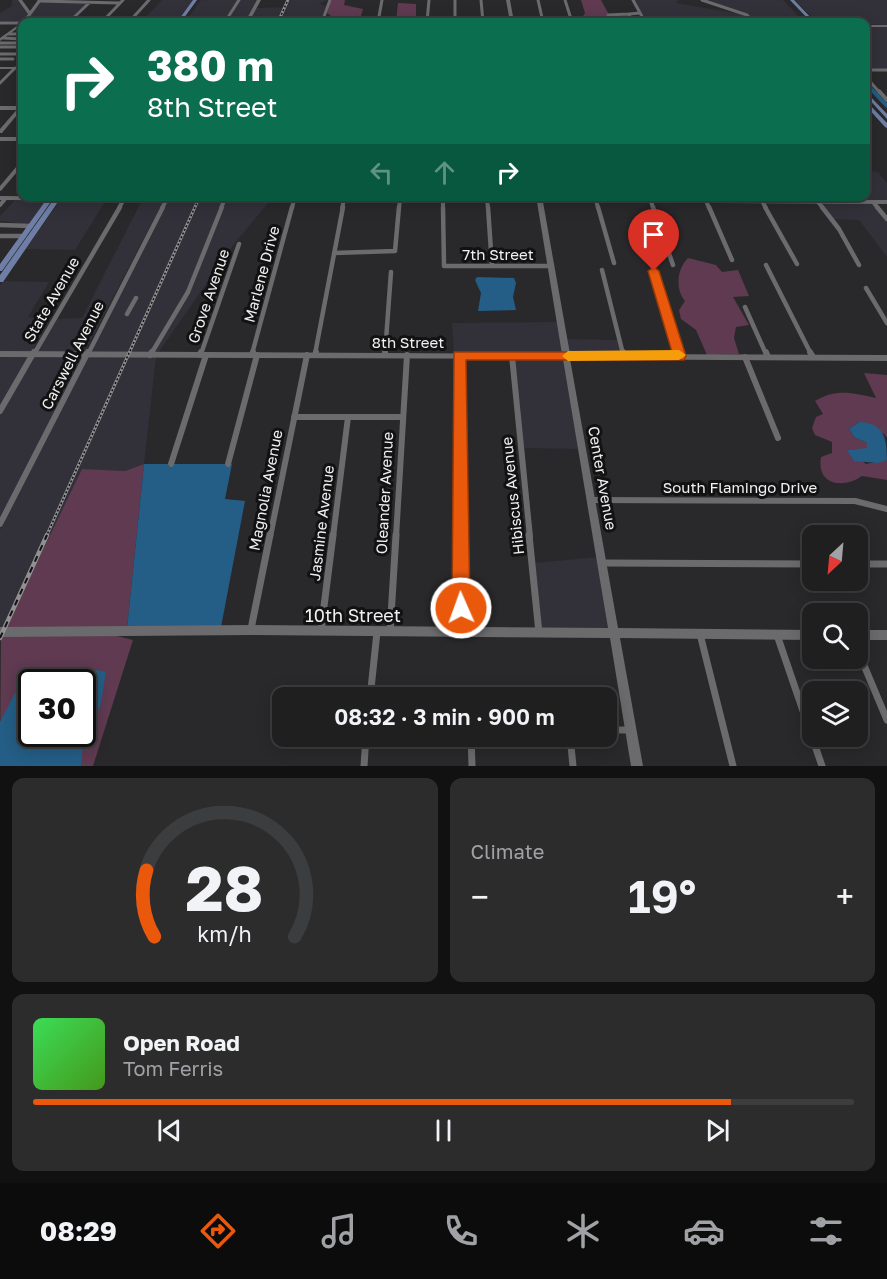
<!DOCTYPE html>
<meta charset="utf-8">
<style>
:root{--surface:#1f1f20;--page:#2c2c2d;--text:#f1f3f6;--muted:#a1a2a5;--line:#3c3d3e;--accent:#ea580c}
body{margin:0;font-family:"Golos Text",sans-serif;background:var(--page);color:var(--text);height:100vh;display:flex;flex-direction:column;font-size:22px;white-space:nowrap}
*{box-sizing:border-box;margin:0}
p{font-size:20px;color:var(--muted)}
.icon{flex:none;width:33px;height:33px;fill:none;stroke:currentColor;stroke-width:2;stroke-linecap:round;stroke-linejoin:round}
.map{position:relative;height:766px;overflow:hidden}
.drawer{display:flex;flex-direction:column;gap:12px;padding:12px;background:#111112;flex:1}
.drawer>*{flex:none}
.guide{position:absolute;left:18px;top:18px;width:852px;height:183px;border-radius:12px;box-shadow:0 3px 15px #0003,0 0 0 2px var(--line);background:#0b6e4f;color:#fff;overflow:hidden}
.needle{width:39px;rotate:206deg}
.fabs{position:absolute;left:802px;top:525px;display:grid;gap:12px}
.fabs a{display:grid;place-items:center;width:66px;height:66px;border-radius:12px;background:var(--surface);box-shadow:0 3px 15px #0003,0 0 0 2px var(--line);font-size:30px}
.speed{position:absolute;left:18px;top:669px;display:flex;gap:12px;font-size:30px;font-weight:700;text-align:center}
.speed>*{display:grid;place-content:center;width:78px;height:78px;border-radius:50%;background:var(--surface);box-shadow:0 3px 15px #0003,0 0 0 2px var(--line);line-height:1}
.speed .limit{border:3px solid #111;border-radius:9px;background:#fff;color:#111}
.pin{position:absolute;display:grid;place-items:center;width:51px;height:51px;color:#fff;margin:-62px -26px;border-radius:50% 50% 50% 0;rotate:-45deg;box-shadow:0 0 6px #0007}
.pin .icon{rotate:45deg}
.me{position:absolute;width:66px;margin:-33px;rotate:358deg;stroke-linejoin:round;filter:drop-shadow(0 0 4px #0008)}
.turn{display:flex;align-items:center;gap:21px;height:126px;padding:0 30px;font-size:27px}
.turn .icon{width:78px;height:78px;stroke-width:2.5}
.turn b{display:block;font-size:42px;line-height:51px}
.lanes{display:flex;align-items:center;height:57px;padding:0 30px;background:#0003;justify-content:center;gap:30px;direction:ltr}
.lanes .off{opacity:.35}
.big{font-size:45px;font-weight:600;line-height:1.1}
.drawer .card{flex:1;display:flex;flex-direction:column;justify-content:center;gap:9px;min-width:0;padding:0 21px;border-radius:12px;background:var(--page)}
.drawer .dial{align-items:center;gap:0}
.dial svg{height:156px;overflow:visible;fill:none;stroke:var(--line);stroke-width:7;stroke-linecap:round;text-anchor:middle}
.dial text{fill:var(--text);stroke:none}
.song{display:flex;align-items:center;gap:18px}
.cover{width:72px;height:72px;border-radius:9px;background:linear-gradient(135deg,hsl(130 70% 55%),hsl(100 70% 35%))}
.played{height:6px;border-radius:3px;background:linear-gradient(90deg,var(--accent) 85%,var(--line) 85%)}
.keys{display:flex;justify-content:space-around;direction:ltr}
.heat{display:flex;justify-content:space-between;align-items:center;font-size:33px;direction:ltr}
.drawer .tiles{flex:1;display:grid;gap:12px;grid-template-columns:1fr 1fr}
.card:last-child{grid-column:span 2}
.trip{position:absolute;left:272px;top:687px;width:345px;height:60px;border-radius:12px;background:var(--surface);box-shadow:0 3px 15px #0003,0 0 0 2px var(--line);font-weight:600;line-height:60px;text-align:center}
.dock{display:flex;height:96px;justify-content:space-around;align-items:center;background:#0c0c0d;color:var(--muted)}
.dock .icon{width:42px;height:42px}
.dock .on{color:var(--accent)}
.dock b{font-size:27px;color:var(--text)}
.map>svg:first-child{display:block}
.built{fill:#323039}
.green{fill:#5f3a51;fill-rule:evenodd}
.water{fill:#245d85}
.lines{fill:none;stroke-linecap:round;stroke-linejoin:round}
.canal-far1{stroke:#245d85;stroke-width:3}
.canal{stroke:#245d85;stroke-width:4}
.street-far4{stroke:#6b6b6e;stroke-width:3}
.street-far3{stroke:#6b6b6e;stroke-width:4}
.street-far2{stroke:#6b6b6e;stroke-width:4.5}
.street-far1{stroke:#6b6b6e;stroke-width:6}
.street{stroke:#6b6b6e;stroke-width:7}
.secondary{fill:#6b6b6e;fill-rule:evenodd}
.primary{fill:#6e7ea6;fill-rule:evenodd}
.rail-far1-casing{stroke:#909092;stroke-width:3}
.rail-casing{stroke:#909092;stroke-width:4.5}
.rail-far1{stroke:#121213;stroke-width:1.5;stroke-dasharray:2;stroke-linecap:butt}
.rail{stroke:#121213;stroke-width:2;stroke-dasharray:6;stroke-linecap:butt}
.route{fill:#ea580c;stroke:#983908;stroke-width:1.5}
.slow{fill:#f59e0b}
.labels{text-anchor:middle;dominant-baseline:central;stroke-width:6;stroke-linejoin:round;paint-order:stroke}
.street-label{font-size:15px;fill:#f0f0f2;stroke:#121213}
.near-street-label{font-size:18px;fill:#f0f0f2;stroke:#121213}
</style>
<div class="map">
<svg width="887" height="766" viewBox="0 0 887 766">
<rect width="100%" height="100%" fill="#29292b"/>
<path class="built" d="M12,0H18L28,14L24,21H0V13L12,6Z
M162,0H193L176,22H141Z
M201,0H238L224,22H185Z
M240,0H258L246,22H227Z
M291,0H328L319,4L326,6L321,22H248L256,8L287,7Z
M634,0H678L676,3L746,15L752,22H646Z
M703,0H783L804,22H755L751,17Z
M795,0H887V25L817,22Z
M40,2L87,3L67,22H25Z
M866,26H887V69H866Z
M866,165L870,171L878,172L887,183V201L781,200L755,199L754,197L866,196Z
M15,200H48L30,225L0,221V216Z
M60,200H106L75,250L26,249Z
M142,200H164L84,353H36L56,319L82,318Z
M168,200H223L186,292L149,353H89Z
M227,200L290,201L269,202L234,244L158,353H154L190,292Z
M823,203H872L887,222V257L859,220L832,219Z
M3,281L49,282L28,317L51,319L31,353L0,352V285Z
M559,322L564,354H454L452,323Z
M566,339L617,340L621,355L569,354Z
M0,356L29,357L0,406Z
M34,357H82L0,518V415Z
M87,357H156L144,464L125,471L82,470L5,628H0V530Z
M515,358H564L581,449L524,448Z
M598,557L608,630H542L535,563Z"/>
<path class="green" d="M331,0H345L344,5L363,9L360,19L330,22L331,16L327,13Z
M581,0H601L613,22H587L583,16L585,13Z
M398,3L416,4V21L396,22Z
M688,258L716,265L722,272L738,270L749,296L733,297L749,325L736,327L734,338L739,354L707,355L696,330L681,319L679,310L685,301C675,289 677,269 688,258Z
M864,373L887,375V438L884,434L859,422L849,429L854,437L867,443V449L847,450L866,464L887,460V480L862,476C842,490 816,484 821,457L832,453V442L815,435L812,428L816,417L823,414L815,401C836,388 853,393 876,398Z
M144,464L127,628H5L82,469L125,471Z
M1,636H117L133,640L93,766H0ZM32,682H82V734H32Z"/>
<path class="water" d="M477,277L514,278L516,283L513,297L516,310L478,311L481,293L475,280Z
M859,422C884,423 887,438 887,460L878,463L854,461L847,450L867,448V443L854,437L849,429Z
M144,464H168V466L173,464H225V466L232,464L225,499L245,501L221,627L127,628Z
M97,670L106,672L100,708L90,723L83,743L81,766H0V722L15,693L31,689L32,734H82V682H71L79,672Z"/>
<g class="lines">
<path class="canal-far1" d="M866,83L875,93"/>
<path class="canal" d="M873,91L887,106"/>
<path class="street-far4" d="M455,0V22
M481,0L483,22
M538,0L543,22
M565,0L572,22
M633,0L645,22
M702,0L747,15L754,22
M39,1L120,3
M608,15L629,14
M69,22L89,3
M129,22L149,0
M225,22L239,0
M322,22L330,0
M378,22L382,0
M427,22L429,0
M632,22L629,14L640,13
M0,23H22
M9,34H22
M3,38L22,39
M0,43H22
M0,47H22
M0,54H22
M0,59H13
M866,70H887
M866,77L880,93
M0,83L15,68"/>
<path class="street-far3" d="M879,91L887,100
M0,108H22
M0,139H22
M0,189L22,163
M595,196L598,208
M704,196L709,208
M443,200V208
M487,200L488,208
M651,201L653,208
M762,201L766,208
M818,202L823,208
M873,202L878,208
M0,205L5,199
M119,208L124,199
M162,208L167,199
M221,208L225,199
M292,208L294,200
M342,208L344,200
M399,208L400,200"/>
<path class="street-far2" d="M443,207L444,266H552
M488,207L492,266
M598,207L614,263
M653,207L673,265
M709,207L732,260
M765,207L797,264
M822,207L839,229L859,265
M877,207L887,219
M0,225L31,226
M0,236H24
M334,253L395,251L399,207
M766,265L811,354
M602,270L623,354
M654,271L678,354
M866,288L887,323
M745,307L766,354
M127,314L136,298
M34,354L120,207
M88,354L163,207
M151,354L188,292L222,207
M201,354L239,244
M252,354L292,207
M315,354L343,207
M385,354L391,272"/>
<path class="street-far1" d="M623,352L624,356
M678,352L679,356
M766,352L768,357
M810,352L813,357
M150,355L152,352
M200,355L201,352
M252,355L253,352
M315,355L316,352
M385,355V352
M459,355L461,537
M512,356L530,537
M745,357L778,438
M0,411L34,352
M294,417H402
M171,464L206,355
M228,464L257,355
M592,500L855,501L887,509
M0,524L88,352
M270,537L307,355
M333,537L348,417
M396,537L407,355"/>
<path class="street" d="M461,535L462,632
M529,535L539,633
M603,563L813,564
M858,564H887
M251,629L270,535
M321,630L333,535
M390,632L396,535
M700,634L733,766
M777,635L822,766
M858,651L887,720
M370,698L377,632
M606,730H631
M471,736L472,766
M570,736L573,766
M364,766L366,736"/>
<path class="secondary" d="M18,0H22L30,11L38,0H42L26,22H22L28,14Z
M121,0H125L104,22H100Z
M257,0H261L249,22H245Z
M506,0H510L514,22H510Z
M21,23H22V25L0,41V38Z
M866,25H887V27H866Z
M0,67H22V69H0Z
M20,106H22V109L2,133H0V129Z
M0,196L536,199L537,197L540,196L542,199L887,200V204L543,202L570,354L887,355V361L570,359L618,628L813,630V640L620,638L643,766H631L610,638L251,635L0,637V627L251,625L608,628L563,359L0,357V351L562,354L537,202L0,200Z
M858,630H887V640H858Z"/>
<path class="primary" d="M193,0H197L181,22H177Z
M790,0H794L815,22H811Z
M866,92L887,114V119L866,96Z
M866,101L887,123V128L885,127L866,106Z
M49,196H55L2,271H0V264Z
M56,196H62L3,282H0V275Z"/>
<g class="rail-far1-casing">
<path id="rail-far1" d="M278,22L288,0
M46,537L200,196"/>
</g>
<g class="rail-casing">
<path id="rail" d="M0,638L47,535"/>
</g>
<use href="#rail-far1" class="rail-far1"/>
<use href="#rail" class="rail"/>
</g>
<path class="route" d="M654,267L659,271L686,356L684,360H466L470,608L468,614L461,617L455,614L452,608L454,352H672L648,271Z"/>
<path class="slow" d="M679,350L686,355L679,360L568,361L562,356L568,351Z"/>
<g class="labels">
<g class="street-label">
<text x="498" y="254">7th Street</text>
<text transform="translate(261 274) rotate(-75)">Marlene Drive</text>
<text transform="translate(208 296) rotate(-71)">Grove Avenue</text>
<text transform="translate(51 299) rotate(-60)">State Avenue</text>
<text x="408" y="342">8th Street</text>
<text transform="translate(72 355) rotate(-63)">Carswell Avenue</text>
<text transform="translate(603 478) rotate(80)">Center Avenue</text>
<text x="740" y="487">South Flamingo Drive</text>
<text transform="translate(265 490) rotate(-79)">Magnolia Avenue</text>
<text transform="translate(384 493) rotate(-87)">Oleander Avenue</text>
<text transform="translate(512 496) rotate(-96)">Hibiscus Avenue</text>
<text transform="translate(321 523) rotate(-83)">Jasmine Avenue</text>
</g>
<g class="near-street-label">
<text x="353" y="615">10th Street</text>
</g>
</g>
</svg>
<div class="fabs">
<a><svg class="needle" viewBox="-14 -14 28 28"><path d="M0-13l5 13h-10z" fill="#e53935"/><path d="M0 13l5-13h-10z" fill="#a1a2a5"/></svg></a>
<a><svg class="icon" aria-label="search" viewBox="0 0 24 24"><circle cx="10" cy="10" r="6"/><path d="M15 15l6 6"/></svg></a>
<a><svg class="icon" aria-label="layers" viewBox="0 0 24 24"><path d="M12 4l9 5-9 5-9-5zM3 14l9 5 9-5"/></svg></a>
</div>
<div class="speed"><div class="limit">30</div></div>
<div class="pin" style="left:654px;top:271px;background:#d93025"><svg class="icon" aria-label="arrive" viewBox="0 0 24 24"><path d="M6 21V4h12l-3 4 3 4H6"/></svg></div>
<svg class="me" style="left:461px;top:608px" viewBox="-20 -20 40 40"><circle r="17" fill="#ea580c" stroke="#fff" stroke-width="3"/><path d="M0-11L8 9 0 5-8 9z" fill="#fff"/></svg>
<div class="trip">08:32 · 3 min · 900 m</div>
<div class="guide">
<div class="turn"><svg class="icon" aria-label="right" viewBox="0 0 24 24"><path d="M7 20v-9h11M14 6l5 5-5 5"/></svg><div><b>380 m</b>8th Street</div></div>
<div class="lanes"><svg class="icon off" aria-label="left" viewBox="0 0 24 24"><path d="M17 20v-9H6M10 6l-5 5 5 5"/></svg><svg class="icon off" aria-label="ahead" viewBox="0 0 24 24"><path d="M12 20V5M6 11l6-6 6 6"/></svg><svg class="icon" aria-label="right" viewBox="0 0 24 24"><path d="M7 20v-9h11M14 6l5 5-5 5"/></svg></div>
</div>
</div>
<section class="drawer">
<div class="tiles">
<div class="card dial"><svg viewBox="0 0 100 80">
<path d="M14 69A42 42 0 1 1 86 69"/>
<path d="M14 69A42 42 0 0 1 10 35" stroke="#ea580c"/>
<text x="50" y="56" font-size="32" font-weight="700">28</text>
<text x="50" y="72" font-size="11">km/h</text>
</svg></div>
<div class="card"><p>Climate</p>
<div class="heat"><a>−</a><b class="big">19°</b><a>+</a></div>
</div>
<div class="card">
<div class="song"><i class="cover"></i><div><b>Open Road</b><p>Tom Ferris</p></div></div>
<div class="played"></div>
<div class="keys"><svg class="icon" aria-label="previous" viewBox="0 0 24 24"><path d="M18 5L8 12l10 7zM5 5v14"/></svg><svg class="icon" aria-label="pause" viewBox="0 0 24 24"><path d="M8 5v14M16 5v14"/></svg><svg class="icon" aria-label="next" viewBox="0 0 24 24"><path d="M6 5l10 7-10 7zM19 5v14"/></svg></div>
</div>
</div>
</section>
<nav class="dock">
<b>08:29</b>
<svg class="icon on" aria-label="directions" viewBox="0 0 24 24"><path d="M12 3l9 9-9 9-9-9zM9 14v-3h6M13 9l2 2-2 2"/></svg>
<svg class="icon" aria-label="music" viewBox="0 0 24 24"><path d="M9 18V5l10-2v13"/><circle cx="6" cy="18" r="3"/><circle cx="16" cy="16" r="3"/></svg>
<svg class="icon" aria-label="phone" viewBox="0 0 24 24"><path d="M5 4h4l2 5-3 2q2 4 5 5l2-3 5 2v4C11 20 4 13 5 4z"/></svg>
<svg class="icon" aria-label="climate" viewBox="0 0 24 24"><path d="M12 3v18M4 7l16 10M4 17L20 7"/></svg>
<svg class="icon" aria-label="car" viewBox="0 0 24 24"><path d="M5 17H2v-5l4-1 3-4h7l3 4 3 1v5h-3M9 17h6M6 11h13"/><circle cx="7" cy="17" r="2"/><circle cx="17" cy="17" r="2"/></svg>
<svg class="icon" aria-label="filters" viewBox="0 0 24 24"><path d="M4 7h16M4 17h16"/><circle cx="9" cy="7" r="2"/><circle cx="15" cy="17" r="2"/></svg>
</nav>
